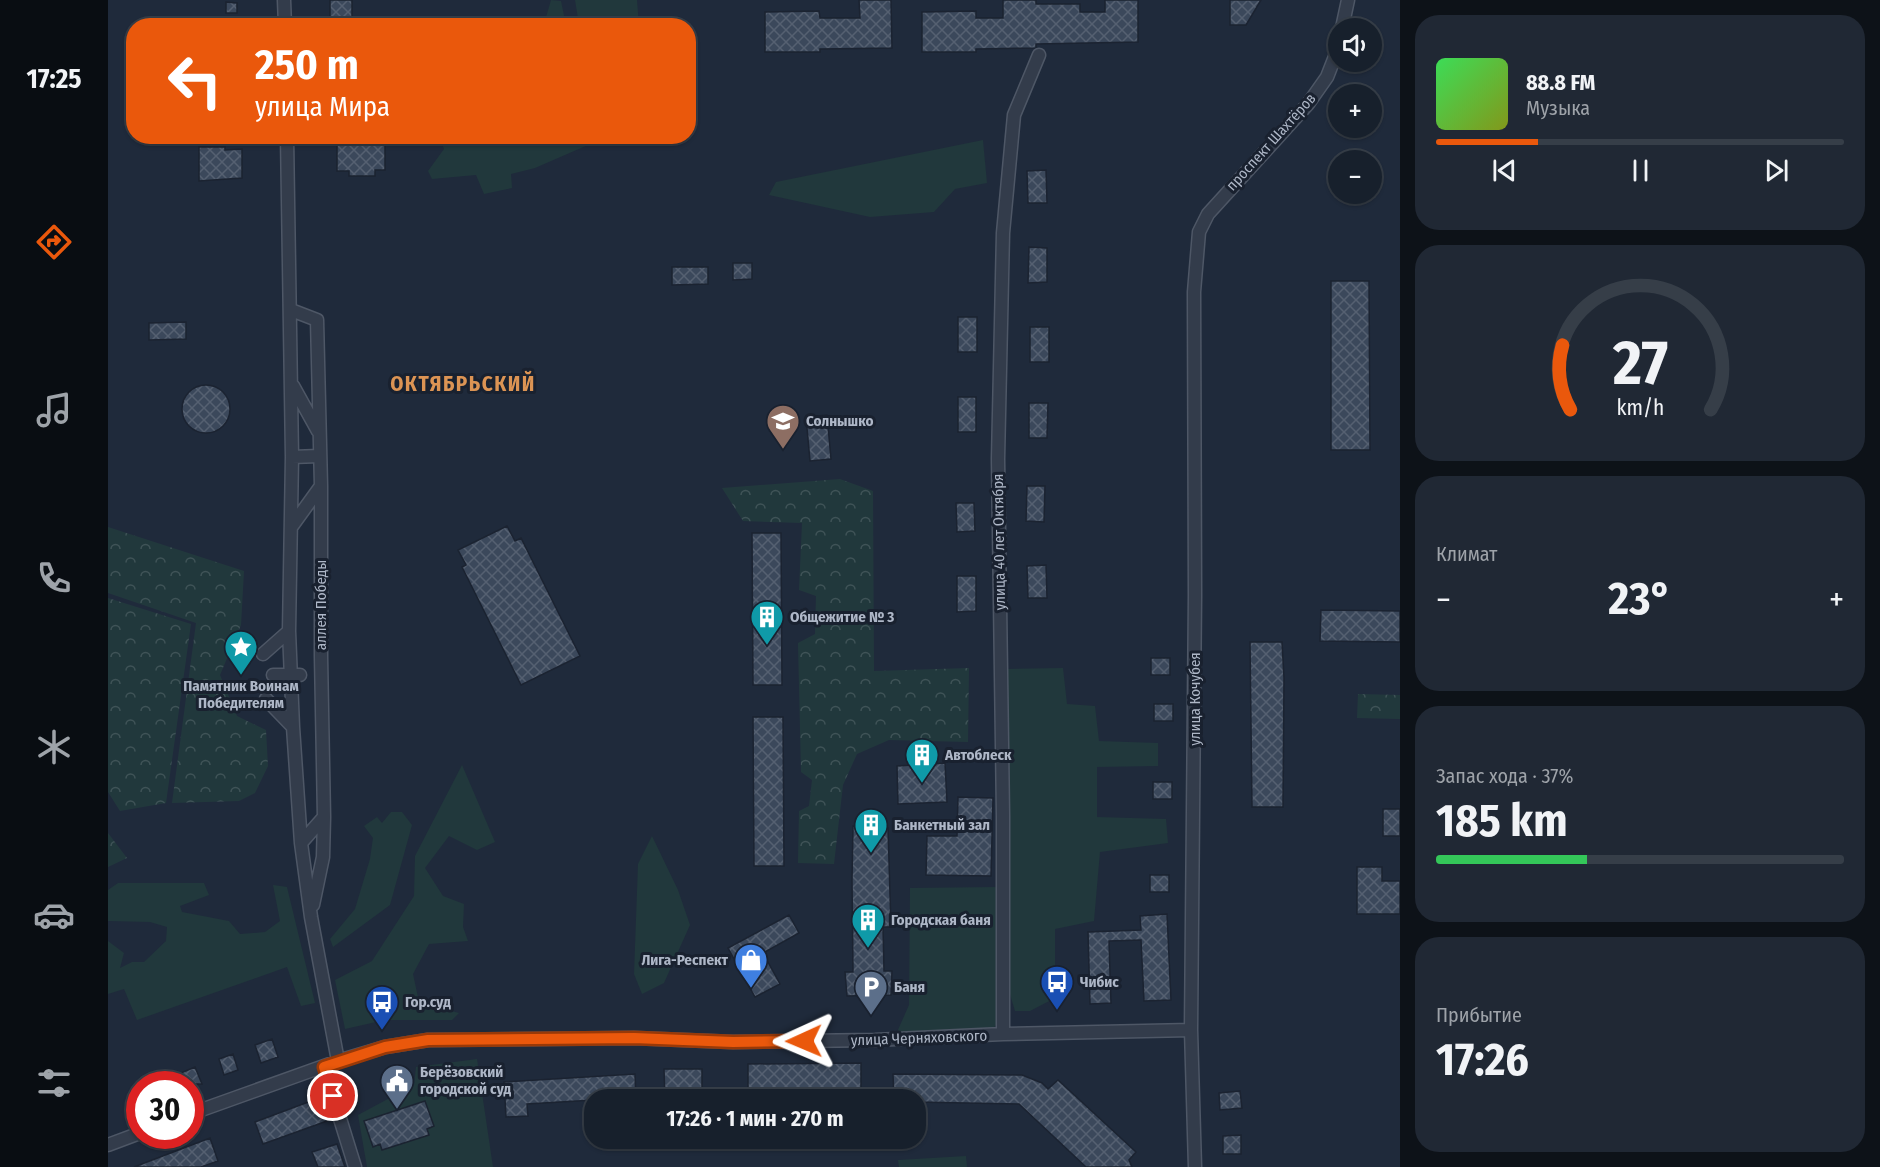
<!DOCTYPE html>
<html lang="ru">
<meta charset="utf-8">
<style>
:root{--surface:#17202c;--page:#202834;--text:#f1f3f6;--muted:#9ea3a9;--line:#363e48;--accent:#ea580c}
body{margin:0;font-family:"Fira Sans Condensed",sans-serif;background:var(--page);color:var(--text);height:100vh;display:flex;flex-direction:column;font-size:22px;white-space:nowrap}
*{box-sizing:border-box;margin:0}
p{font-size:20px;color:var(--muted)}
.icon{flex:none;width:33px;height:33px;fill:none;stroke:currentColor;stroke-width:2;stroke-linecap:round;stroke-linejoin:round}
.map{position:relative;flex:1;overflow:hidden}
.side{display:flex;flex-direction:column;gap:15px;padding:15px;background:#0d1218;width:480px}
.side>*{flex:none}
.hud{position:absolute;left:18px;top:18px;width:570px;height:126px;border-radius:24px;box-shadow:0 2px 4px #0004,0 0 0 2px var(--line);background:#ea580c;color:#fff;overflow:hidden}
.controls{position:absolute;left:1220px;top:18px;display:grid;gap:12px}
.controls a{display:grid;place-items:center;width:54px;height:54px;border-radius:50%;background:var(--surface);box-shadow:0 2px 4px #0004,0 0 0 2px var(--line);font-size:30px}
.speed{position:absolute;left:18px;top:1071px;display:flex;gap:12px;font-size:30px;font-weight:700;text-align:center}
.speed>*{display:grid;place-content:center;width:78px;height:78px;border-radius:50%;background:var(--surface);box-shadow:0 2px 4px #0004,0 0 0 2px var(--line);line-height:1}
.speed .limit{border:9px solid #d22;background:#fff;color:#111}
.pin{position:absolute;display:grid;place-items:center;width:51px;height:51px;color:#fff;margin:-26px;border:3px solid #fff;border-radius:50%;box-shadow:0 2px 6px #0007}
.me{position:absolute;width:66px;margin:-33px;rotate:269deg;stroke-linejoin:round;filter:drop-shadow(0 0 4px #0008)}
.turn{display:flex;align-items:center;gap:21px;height:126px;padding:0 30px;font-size:27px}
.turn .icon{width:78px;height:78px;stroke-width:2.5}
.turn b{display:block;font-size:42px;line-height:51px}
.big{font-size:45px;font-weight:700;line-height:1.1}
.side .tile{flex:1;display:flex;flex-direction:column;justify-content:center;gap:9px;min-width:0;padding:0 21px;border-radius:24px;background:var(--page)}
.side .dial{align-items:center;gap:0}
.dial svg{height:156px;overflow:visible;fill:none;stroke:var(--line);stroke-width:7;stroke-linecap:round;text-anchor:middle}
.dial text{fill:var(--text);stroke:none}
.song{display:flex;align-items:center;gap:18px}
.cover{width:72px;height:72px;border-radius:9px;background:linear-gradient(135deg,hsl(130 70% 55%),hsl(70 70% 35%))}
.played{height:6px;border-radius:3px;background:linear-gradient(90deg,var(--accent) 25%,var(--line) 25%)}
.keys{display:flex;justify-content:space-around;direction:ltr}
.heat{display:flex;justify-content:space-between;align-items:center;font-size:33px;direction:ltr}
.charge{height:9px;border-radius:4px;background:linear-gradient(90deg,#34c759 37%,var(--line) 0)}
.trip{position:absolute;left:476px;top:1089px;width:342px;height:60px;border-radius:24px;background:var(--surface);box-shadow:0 2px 4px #0004,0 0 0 2px var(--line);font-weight:700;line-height:60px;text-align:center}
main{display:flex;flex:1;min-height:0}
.tabs{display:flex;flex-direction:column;width:108px;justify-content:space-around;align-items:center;background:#090d12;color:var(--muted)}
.tabs .icon{width:42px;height:42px}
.tabs .active{color:var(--accent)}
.tabs b{font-size:27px;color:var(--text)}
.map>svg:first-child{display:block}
.green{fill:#21383c}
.forest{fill:url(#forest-crowns)}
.building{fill:url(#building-cross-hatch);stroke:#1b2331;stroke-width:1.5}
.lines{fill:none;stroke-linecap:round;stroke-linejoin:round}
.street-casing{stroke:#4e5766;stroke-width:15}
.street{stroke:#333c4b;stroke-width:12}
.route-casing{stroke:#983908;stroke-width:15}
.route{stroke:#ea580c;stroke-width:10}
.labels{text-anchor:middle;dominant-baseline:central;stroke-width:6;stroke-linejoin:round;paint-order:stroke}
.street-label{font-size:15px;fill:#aeb7c7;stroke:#19212f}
.poi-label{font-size:15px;font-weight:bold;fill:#aeb7c7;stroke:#19212f;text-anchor:start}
.district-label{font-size:21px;font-weight:bold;letter-spacing:1.5px;fill:#dc9454;stroke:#19212f}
</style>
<main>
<nav class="tabs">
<b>17:25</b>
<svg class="icon active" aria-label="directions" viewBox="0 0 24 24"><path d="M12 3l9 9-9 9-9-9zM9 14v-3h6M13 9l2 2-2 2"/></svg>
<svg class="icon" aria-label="music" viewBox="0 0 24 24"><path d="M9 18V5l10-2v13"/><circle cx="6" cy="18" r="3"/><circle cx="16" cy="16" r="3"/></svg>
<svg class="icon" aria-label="phone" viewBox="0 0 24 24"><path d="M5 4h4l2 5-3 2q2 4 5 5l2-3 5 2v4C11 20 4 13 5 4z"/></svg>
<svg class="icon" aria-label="climate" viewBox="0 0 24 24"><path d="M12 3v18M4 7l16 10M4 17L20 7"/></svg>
<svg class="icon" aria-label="car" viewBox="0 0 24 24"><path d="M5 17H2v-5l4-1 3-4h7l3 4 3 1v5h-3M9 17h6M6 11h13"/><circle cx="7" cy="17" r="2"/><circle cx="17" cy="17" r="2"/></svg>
<svg class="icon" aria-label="filters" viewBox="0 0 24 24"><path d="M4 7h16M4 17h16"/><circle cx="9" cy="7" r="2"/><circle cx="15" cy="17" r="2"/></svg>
</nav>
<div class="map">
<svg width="1292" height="1167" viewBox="0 0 1292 1167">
<defs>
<pattern id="forest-crowns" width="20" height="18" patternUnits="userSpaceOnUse" patternTransform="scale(1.5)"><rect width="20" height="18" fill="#21383c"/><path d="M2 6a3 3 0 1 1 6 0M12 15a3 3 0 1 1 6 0" fill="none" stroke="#3f5357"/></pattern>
<pattern id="building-cross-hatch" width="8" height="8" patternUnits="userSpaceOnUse" patternTransform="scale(1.5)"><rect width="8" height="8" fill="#3b485b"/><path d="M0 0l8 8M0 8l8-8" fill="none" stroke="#556071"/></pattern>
</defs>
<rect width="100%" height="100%" fill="#1f2a3b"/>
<path class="green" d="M443,0L453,1L458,25H433L436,24Z
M467,0H529L531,25H471Z
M331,137H478L480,145L427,168L403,174L404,188L376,194L368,175L324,179L320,171L336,149Z
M875,140L879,183L847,189L826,212L762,217L661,195L668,182Z
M955,668L959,704L987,706L991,741L1050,743V766L989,767V817L1058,819L1060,843L992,852L986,921L947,929V998L922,1011H907L901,991L900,669Z
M354,765L387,842L369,850L341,836L317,868L335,896L356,904L355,927L360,941L321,944L305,974L311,1002L351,1013L344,1020H277L237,1029L227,980L264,961L306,896L307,856Z
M283,812H294L304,825L282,905L225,947L222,939L247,909L262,859L265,838L256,826L269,817L274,823Z
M544,836L570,890L582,925L556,983L534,994L526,974L530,864Z
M10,883H96L101,895L72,906L74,912L121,921L132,934L157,932L172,921L165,885L179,887L207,1003L193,1006L179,967L29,1020L16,989L0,994V941L16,953L12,968L24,962H36L58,941L59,927L42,922L0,921V890Z
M890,887L891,1020L884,1031L789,1032L801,1005L802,888Z
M369,1059L385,1167H259L250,1115L306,1085L308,1067Z
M858,1156L859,1167H791L790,1160Z"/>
<path class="forest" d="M732,479L765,491L766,671L861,668L860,742L781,740L749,754L735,785L726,864L690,863L691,811L701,806L704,780L693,772L690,643L707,634L708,596L691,590L694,523L635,521L614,488Z
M0,527L136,571L133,625L112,675L129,716L158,730L160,766L147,793L131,801L64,803L88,623L0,593Z
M0,598L83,624L58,803L12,811L0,792Z
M1250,694L1292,695V719L1249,718Z
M0,833L19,858L0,867Z"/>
<path class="building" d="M222,0H244V26H222Z
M751,0H783L784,48L712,49V52H657V12L711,11L712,18H752Z
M895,0H928V4H972V12H997V0H1030V42L928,44V48L868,49V52H814V12L868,11V18H895Z
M1122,0H1153L1138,25H1122Z
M118,2L129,3V13H118Z
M262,144H277V170H267V176H241V171H229V145Z
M91,147H117V150L134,149V178L91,181Z
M938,170L939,203H920L919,171Z
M921,247L939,248V282L920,283Z
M625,263H644V279L625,280Z
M564,267H600V284L564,285Z
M1223,281H1261L1262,450H1223Z
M850,317H869V352H850Z
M78,322V339L41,340V323Z
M922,327H941V362H922Z
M74 409a24 24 0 1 1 48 0a24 24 0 1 1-48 0Z
M850,397H868V432H850Z
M921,403H940L939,438H921Z
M719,415L723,459L702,461L698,417Z
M919,486H937L936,522L918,521Z
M848,503H866L867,531L849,532Z
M399,526L407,541L413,538L472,656L413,685L354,567L358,565L350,550Z
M644,533H673L674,685H645Z
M938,565L939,598H920L919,566Z
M849,576H868V611L849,612Z
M1213,610L1292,611V642L1212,641Z
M1142,642H1174L1176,678L1175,807H1144Z
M1043,658H1062V675H1043Z
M1046,704H1065V721H1046Z
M645,717H675L676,866H646Z
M837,763L839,802L790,804L789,766Z
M1045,782H1064V799H1045Z
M850,797L885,798L883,876L818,875L819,836H849Z
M1275,809H1292V836H1275Z
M745,826L780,828L783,927H775L776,971H784L783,995L739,996L737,972H745L744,880Z
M1249,867H1274V881H1292V914H1249Z
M1042,875H1061V892H1042Z
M1059,914L1063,1000L1036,1001L1033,940L1001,941L1003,1003L982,1004L980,932L1033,930L1032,916Z
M681,915L691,933L655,953L672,984L647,997L620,948Z
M164,1039L170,1057L153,1063L147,1045Z
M125,1054L130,1070L116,1075L111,1059Z
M753,1063V1100H730V1088L663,1089V1098H640V1064Z
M87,1067L94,1084H72L68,1075Z
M556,1069H594V1100H557Z
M527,1074L528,1100H486L419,1104L420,1116L398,1117L396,1082Z
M785,1074L914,1075L934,1083L940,1089L950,1080L1028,1152L1021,1160L1024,1167H978L911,1104L807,1102V1100H786Z
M1132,1091L1134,1108L1112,1110L1111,1093Z
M211,1098L219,1121L155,1144L147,1122Z
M317,1101L326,1126L319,1129L321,1135L274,1150L272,1144L265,1147L256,1121Z
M1133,1135V1154H1115V1136Z
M102,1138L110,1161L93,1167H26Z
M229,1144L237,1167H210L204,1152Z"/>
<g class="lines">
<g class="street-casing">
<path id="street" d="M176,0L177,26
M1234,28L1240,0
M179,136L184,457L181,631L185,727L193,843L203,917L230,1061
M183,310L209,320L213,486V656L216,817L215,857L205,905
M185,386L210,431
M184,457L211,456
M184,526L213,486
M155,654L181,631
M165,675H192
M158,699L185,727
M193,843L216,817
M895,1034V816L890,459L895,233L906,115L931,55
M216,1067L247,1167
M82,1114L230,1061L277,1047L320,1040L526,1038L625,1042L767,1040L895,1034L1083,1030
M0,1145L32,1133
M1087,1167L1083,1030L1087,595L1086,292L1091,232L1100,214L1200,104L1219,77L1230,49"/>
</g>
<use href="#street" class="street"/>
</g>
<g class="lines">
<g class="route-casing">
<path id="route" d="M225,1096L216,1067L277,1047L320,1040L526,1038L625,1042L696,1041"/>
</g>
<use href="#route" class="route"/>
</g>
<defs>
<g id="school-pin" transform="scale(1.725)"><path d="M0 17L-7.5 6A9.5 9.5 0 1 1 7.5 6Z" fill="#8d6e63" stroke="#19212f"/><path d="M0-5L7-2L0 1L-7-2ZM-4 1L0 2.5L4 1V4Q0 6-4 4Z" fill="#fff"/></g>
<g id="building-pin" transform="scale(1.725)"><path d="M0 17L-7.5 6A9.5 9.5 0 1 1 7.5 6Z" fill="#0f9aa8" stroke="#19212f"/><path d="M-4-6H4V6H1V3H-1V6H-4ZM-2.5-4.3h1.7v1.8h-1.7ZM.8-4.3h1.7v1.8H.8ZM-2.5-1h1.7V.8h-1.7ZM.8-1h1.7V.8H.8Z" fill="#fff"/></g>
<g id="sight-pin" transform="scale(1.725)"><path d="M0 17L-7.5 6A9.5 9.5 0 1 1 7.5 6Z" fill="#0f9aa8" stroke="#19212f"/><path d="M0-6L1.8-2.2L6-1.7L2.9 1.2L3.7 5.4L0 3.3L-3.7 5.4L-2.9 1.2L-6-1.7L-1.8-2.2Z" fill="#fff"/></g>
<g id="shop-pin" transform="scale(1.725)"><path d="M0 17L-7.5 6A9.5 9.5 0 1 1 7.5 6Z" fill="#3f7fe0" stroke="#19212f"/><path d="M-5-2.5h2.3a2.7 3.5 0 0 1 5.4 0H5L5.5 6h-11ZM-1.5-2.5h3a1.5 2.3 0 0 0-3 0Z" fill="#fff"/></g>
<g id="bus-pin" transform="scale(1.725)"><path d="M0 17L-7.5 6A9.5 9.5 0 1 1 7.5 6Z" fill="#1a4fb4" stroke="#19212f"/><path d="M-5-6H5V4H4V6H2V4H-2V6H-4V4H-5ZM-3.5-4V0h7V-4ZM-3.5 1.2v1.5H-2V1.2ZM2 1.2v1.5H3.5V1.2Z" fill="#fff"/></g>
<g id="parking-pin" transform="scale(1.725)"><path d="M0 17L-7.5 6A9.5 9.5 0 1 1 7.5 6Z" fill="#5c6f8a" stroke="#19212f"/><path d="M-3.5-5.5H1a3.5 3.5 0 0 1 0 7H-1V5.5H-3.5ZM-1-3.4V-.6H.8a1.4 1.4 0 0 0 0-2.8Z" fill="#fff"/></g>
<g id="civic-pin" transform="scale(1.725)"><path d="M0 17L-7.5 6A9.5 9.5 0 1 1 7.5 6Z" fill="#5c6f8a" stroke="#19212f"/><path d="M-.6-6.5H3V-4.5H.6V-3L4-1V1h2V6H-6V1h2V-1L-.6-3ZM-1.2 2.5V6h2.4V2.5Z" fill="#fff"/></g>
</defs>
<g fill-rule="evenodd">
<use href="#school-pin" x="675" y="421"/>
<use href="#building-pin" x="659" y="617"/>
<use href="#sight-pin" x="133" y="647"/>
<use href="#building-pin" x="814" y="755"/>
<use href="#building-pin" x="763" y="825"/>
<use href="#building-pin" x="760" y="920"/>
<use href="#shop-pin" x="643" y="960"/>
<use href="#bus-pin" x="949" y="982"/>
<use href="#parking-pin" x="763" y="987"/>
<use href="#bus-pin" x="274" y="1002"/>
<use href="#civic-pin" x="289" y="1081"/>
</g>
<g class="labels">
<g class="street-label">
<text transform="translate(1163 142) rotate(-48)">проспект Шахтёров</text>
<text transform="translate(891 542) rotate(-91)">улица 40 лет Октября</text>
<text transform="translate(213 605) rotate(-90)">аллея Победы</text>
<text transform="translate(1087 699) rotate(-90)">улица Кочубея</text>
<text transform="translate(811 1038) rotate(-2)">улица Черняховского</text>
</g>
<g class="poi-label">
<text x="698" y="421">Солнышко</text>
<text x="682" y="617">Общежитие № 3</text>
<text x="133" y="686" text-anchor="middle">Памятник Воинам<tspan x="133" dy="17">Победителям</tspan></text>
<text x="837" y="755">Автоблеск</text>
<text x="786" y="825">Банкетный зал</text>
<text x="783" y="920">Городская баня</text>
<text x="620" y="960" text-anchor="end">Лига-Респект</text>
<text x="972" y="982">Чибис</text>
<text x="786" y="987">Баня</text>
<text x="297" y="1002">Гор.суд</text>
<text x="312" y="1072">Берёзовский<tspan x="312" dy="17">городской суд</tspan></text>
</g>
<g class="district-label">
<text x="355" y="384">ОКТЯБРЬСКИЙ</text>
</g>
</g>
</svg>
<div class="controls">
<a><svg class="icon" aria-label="sound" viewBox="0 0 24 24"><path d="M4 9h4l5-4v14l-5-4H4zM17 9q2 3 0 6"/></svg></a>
<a>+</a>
<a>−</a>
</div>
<div class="speed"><div class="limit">30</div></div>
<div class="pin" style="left:225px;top:1096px;background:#d93025"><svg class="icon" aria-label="arrive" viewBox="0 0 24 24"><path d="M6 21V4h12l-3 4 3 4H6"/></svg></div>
<svg class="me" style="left:696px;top:1041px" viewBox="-20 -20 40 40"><path d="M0-17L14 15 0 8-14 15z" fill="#ea580c" stroke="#fff" stroke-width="4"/></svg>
<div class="trip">17:26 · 1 мин · 270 m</div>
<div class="hud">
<div class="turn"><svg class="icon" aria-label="left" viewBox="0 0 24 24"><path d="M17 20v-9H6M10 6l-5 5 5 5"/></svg><div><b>250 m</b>улица Мира</div></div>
</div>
</div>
<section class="side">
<div class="tile">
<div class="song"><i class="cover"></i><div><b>88.8 FM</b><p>Музыка</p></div></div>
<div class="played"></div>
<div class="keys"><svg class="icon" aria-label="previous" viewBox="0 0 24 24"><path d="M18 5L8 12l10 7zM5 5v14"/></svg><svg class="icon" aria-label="pause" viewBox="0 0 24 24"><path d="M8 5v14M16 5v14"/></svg><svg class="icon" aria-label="next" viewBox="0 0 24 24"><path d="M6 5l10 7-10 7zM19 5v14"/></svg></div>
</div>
<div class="tile dial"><svg viewBox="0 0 100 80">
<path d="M14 69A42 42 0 1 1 86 69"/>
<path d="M14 69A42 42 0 0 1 10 36" stroke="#ea580c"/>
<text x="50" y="56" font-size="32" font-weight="700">27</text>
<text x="50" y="72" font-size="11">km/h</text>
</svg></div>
<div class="tile"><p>Климат</p>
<div class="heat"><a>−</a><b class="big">23°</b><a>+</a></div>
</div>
<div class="tile"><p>Запас хода · 37%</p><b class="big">185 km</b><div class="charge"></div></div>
<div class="tile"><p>Прибытие</p><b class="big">17:26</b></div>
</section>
</main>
